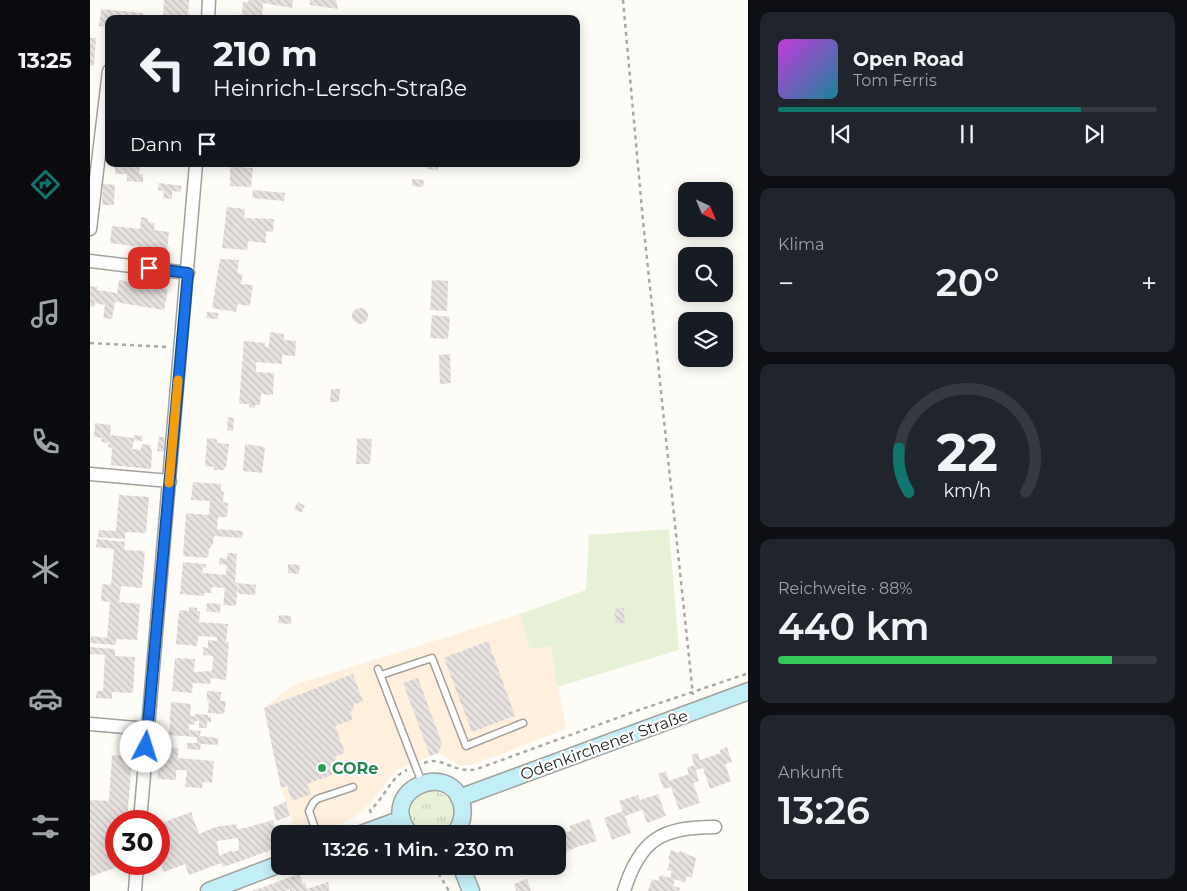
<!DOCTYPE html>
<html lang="de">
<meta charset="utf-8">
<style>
:root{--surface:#171b24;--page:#20242c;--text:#f1f3f6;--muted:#9ea1a6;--line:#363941;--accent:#0f766e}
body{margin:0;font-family:Montserrat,sans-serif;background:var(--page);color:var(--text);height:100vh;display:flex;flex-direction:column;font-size:19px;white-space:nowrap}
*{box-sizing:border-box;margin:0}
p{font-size:16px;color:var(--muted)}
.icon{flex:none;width:28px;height:28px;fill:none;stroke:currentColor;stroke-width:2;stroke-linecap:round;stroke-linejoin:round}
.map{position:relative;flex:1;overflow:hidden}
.drawer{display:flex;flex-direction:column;gap:12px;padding:12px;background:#0d0f14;width:439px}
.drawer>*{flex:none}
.banner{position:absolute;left:15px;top:15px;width:475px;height:152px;border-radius:10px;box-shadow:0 2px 12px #0003;background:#171b24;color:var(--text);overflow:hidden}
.needle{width:32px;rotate:136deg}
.fabs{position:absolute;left:588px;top:182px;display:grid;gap:10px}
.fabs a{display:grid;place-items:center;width:55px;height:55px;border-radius:10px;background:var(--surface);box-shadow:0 2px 12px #0003;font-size:25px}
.speed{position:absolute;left:15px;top:810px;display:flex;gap:10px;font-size:25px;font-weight:700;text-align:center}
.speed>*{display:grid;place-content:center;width:65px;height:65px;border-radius:50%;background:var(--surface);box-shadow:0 2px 12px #0003;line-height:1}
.speed .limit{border:8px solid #d22;background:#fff;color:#111}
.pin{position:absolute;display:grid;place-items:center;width:42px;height:42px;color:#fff;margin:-21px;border-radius:10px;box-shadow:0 2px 8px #0006}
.me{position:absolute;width:55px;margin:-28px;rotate:5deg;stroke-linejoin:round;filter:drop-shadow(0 0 4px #0008)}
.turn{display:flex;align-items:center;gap:18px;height:105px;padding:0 25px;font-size:22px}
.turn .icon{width:65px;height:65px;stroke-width:2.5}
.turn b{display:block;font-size:35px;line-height:42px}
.then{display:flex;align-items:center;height:48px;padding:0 25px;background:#0003;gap:10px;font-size:19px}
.big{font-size:38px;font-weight:600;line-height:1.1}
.drawer .card{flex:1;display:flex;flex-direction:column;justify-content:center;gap:8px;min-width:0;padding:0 18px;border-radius:10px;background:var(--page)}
.drawer .dial{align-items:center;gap:0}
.dial svg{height:130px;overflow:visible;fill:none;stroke:var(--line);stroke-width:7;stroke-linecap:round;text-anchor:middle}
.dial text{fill:var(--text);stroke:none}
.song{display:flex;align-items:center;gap:15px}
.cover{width:60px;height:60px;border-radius:8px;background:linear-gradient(135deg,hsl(290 70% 55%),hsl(190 70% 35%))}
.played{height:5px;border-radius:2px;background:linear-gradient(90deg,var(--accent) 80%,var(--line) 80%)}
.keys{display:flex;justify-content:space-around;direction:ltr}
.heat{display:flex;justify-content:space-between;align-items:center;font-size:28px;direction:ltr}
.charge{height:8px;border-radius:4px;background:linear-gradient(90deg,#34c759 88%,var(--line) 0)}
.trip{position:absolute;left:181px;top:825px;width:295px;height:50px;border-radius:10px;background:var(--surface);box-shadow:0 2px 12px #0003;font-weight:600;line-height:50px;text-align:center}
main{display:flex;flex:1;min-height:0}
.dock{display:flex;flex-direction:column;width:90px;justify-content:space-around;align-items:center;background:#090b0e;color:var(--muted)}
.dock .icon{width:35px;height:35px}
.dock .active{color:var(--accent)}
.dock b{font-size:22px;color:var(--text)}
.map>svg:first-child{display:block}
.commercial{fill:#fef0dc}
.grass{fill:url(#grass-tufts)}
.green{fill:#e7f1d5}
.building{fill:url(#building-back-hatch);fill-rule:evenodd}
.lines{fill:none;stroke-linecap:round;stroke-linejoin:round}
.lane-casing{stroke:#a2a09b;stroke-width:9}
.street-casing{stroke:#a2a09b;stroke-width:15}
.secondary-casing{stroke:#a2a09b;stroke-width:19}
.path{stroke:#aba9a5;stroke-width:2.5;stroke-dasharray:4 4;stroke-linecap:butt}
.lane{stroke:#fff;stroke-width:6}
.street{stroke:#fff;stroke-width:12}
.secondary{stroke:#c2eef8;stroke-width:16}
.route-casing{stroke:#114b97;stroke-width:12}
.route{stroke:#1a73e8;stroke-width:9}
.slow{stroke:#f59e0b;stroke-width:9}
.leisure-dot{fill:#2e9e5b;stroke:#fff;stroke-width:2}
.labels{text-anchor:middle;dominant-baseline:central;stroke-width:4.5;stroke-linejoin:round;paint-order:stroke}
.street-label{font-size:16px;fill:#242422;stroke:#fff}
.leisure-label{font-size:16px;font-weight:bold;fill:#27864d;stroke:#fff;text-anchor:start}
</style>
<main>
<nav class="dock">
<b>13:25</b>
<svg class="icon active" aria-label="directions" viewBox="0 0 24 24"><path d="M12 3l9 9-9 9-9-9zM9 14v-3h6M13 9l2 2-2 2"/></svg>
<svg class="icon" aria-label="music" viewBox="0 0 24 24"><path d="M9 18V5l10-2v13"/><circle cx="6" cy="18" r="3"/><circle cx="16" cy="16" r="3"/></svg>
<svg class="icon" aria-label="phone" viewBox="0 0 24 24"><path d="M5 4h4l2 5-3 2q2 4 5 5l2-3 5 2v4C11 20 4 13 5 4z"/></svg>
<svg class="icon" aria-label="climate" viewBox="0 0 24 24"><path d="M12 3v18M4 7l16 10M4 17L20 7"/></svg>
<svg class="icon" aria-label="car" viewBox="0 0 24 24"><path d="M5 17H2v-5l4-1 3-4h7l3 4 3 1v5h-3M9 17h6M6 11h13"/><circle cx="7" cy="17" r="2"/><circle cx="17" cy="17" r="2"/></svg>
<svg class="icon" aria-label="filters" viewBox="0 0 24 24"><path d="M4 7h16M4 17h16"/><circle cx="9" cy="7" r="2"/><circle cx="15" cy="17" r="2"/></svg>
</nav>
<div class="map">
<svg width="659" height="891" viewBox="0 0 659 891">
<defs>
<pattern id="grass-tufts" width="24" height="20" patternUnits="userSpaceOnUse" patternTransform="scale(1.25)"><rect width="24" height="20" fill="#e7f1d5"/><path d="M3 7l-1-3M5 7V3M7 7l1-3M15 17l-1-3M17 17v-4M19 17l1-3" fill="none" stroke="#c6ceb7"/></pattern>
<pattern id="building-back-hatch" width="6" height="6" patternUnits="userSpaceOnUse" patternTransform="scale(1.25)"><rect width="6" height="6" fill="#e7e1df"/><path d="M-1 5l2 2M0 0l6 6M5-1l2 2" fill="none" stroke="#c6c1bf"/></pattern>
</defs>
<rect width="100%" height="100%" fill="#fefcf6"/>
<path class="commercial" d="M430,614L440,648L461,646L476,729L382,765H369L348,753L306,770L284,799L268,815L234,834H207L191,788L174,708L204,685Z"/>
<path class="grass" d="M321 812a21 21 0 1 1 42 0a21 21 0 1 1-42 0Z"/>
<path class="green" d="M579,529L589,650L467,687L461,646L440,649L430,614L496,590L499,535Z"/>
<path class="building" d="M74,0H99L98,19H73Z
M159,0H203L202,8L173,3L172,19H147L148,15L152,14L153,2H158Z
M220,0H246L248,9L220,5Z
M11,9L53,13V19H19V27L9,26Z
M0,38H6L4,66L0,65Z
M25,164H50L49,174H53V182L37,181V174H25Z
M337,164H348V170L336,169Z
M140,166L163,168L161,187L140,186Z
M322,179L334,180L333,187L322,186Z
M69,183L92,186L91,192L82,191V199L73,198L74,191L68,190Z
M13,184L25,185L24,205H12Z
M163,190L195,193L194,201L162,198Z
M137,207L155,209L154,218L184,219L183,232L176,231V243L158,241L157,250L132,248Z
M51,217L58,218V222L65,223L64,230L79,232L77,250L20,243L22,226L50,229Z
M130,259L149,260L147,273L153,274L151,284L163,285L160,306L148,304L146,312L122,308Z
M29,280L78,289L74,310L25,302L22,319L13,318L15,305L5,303L4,307L0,306V286L8,287L7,290L27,293Z
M342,280L358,281L357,311L340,310Z
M262 316a8 8 0 1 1 16 0a8 8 0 1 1-16 0Z
M117,312L128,313V319L116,318Z
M342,315L360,317L358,339L340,338Z
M180,332L194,334V340L206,341L205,356L192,355V364L166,362V372L184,373L183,395L171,394L170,405H165V408L159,407V404H149L154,341L175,343V347H179Z
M360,354L361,383L350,384L349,355Z
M241,389H250L249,402H240Z
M138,417L144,418L143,431L137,430Z
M5,423L21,425L20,435L44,438V435L53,436L52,441L44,440L42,449L51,450L52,444L61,445V451H62L61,469L21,465L22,448L18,447L19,443L11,442L12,438L4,437Z
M69,437H75L74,452L67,451Z
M117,438L127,439V443L139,444L136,468H134V470H124V467L115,466Z
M267,438L282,439L280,464H266Z
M155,444L175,447L172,473L153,471Z
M103,482L131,484V491L134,492L133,502L138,503L137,517H128L127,529L153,531L152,538L124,536L123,544L119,549L118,558L93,556L96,513L119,515L120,501L101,500Z
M29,495L59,497L56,533L35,532V539L8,537L9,530L26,531Z
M208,502L215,506L211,513L204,509Z
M7,539L35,542L34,550L55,551L52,588L31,586L29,602L50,604L47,640L26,639V645L0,643L1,636L17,638L20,602L11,601L12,584L21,585L24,549L6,547Z
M138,553H147L145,582L148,583L146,606L133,605L135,588L122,587L121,593H114V596L90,594L93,562L116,564V568L113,567L112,573L136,575L137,565L129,564V558L137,559Z
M198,564L210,565L209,574L198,573Z
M149,583L166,585L165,595L150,594L148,592Z
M117,603L131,604L130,613L116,611Z
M99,607L107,608V611L110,612L109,622L138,624L136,642H139L136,680L121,678L120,684L105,683L103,682L102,693L82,691L85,658L105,659L104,672L122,671L123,656L113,655V647L118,648V640L127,641V637L108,636L107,646L86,644L89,610L99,611Z
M534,608L535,623H526L524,609Z
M189,615L201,616V624L188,623Z
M398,641L425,716L382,732L354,658Z
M0,647L25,649V656L45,657L43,693L22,692V699L6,698L7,691H13L15,655L0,654Z
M263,674L273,701L263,705L264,710L260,711L263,719L245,726L255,753L245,756L250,772L217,784L221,794L202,801L197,786L191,788L174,708Z
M328,678L352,744L348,753L340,756L313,683Z
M117,691L131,692L130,701H136L134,714L118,713L119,700H117Z
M81,702L101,704L100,716H105V714L118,715V717H121V722H117V728H109V721H105V725L99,724V730L111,731L110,736L128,738V745L111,744L110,750L97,749V743H107V737L79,735Z
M70,746L88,748V758L124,761L122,783L113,782L112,788L95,787L97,771L95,770H86V780L67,779Z
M637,747L642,762L635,764L641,781L620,789L613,768L606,770L601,755L608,753L610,760L631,753L630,750Z
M22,755L42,757L37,821H26V864H35L0,877V800L19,801Z
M604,765L609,781L603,783L610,803L589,810L581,787L574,789L568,774L576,771L579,781L599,774L597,768Z
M568,794L576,816L557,823L552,810L535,816L541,833L522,840L514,818L533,811L529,801L548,795L550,800Z
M196,802L200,816L186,821L183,807Z
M101,812L109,834L125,827L147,824V829L155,828L183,820L190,841V847L133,867L131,863L99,875L95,864L74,872L69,859V848L76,846L69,824ZM148,838L149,850L142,852V850L129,856L127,841Z
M499,819L507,841L487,847L468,855V835L481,831L479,826Z
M581,850L589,853L590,851L606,858L602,878L597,876L595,883L585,879L583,886L590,888L589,891H558L562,879L568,881L570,875L580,878L582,871L577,870L580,861L578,860Z
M209,874L213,884L215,883L217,889L238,882L240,891H200V889L195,891H162Z
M437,879L441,891H426L424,884Z"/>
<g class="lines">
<g class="lane-casing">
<path id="lane" d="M288,669L332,783
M291,675L342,658L376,746L433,723
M227,834L219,811L223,803L227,799L263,787"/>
</g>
<g class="street-casing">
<path id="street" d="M118,19L119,0
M0,229L19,71
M0,261L98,273
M0,474L80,481
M0,724L58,729
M50,821L106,164
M45,891L47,864
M534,891C550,839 572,827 625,827"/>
</g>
<g class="secondary-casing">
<path id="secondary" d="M369,798L659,691
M271,834L312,819
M320,834C284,792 361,757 372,805C374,816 371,826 364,834
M371,866L381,891
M119,891L190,864"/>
</g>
<path class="path" d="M533,0L553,221L603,695
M0,343L77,347
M334,763C352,755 365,775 387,769L549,710L659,673
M281,813L280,810C295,798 300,777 317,770
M334,866L349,874L359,891"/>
<use href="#lane" class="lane"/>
<use href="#street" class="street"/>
<use href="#secondary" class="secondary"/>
</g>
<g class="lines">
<g class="route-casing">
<path id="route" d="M56,747L98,273L59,268"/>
</g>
<use href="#route" class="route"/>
<path class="slow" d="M79,483L88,380"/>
</g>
<circle class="leisure-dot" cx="232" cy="768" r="5"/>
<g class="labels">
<g class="street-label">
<text transform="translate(514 745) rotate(-20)">Odenkirchener Straße</text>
</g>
<g class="leisure-label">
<text x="242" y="768">CORe</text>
</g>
</g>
</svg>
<div class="fabs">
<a><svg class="needle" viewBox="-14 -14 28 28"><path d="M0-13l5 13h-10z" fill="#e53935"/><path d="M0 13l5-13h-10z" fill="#9ea1a6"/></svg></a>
<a><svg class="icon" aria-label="search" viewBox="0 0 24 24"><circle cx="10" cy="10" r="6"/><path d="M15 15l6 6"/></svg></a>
<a><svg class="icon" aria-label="layers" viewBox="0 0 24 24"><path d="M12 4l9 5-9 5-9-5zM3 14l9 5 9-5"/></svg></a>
</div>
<div class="speed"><div class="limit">30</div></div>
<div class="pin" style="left:59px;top:268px;background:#d93025"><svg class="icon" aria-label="arrive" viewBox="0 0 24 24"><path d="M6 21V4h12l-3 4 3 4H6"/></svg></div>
<svg class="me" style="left:56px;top:747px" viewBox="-20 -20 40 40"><circle r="19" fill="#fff"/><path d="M0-13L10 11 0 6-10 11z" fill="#1a73e8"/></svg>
<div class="trip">13:26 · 1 Min. · 230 m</div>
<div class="banner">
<div class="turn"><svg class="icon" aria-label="left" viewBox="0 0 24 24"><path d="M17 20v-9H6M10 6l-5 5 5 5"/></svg><div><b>210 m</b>Heinrich-Lersch-Straße</div></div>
<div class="then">Dann<svg class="icon" aria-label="arrive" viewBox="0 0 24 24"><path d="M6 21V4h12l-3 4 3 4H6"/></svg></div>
</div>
</div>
<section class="drawer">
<div class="card">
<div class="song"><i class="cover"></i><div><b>Open Road</b><p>Tom Ferris</p></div></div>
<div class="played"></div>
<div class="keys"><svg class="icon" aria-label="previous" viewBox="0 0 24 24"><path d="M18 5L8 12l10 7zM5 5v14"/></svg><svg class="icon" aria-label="pause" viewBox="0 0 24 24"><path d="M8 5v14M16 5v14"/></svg><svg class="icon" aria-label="next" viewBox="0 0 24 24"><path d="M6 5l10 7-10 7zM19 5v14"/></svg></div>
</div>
<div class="card"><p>Klima</p>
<div class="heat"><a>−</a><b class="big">20°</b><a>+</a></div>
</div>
<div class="card dial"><svg viewBox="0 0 100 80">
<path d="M14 69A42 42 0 1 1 86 69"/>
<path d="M14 69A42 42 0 0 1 8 42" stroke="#0f766e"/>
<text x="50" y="56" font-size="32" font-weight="700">22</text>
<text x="50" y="72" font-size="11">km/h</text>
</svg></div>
<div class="card"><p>Reichweite · 88%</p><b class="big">440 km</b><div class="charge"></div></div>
<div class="card"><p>Ankunft</p><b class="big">13:26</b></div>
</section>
</main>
